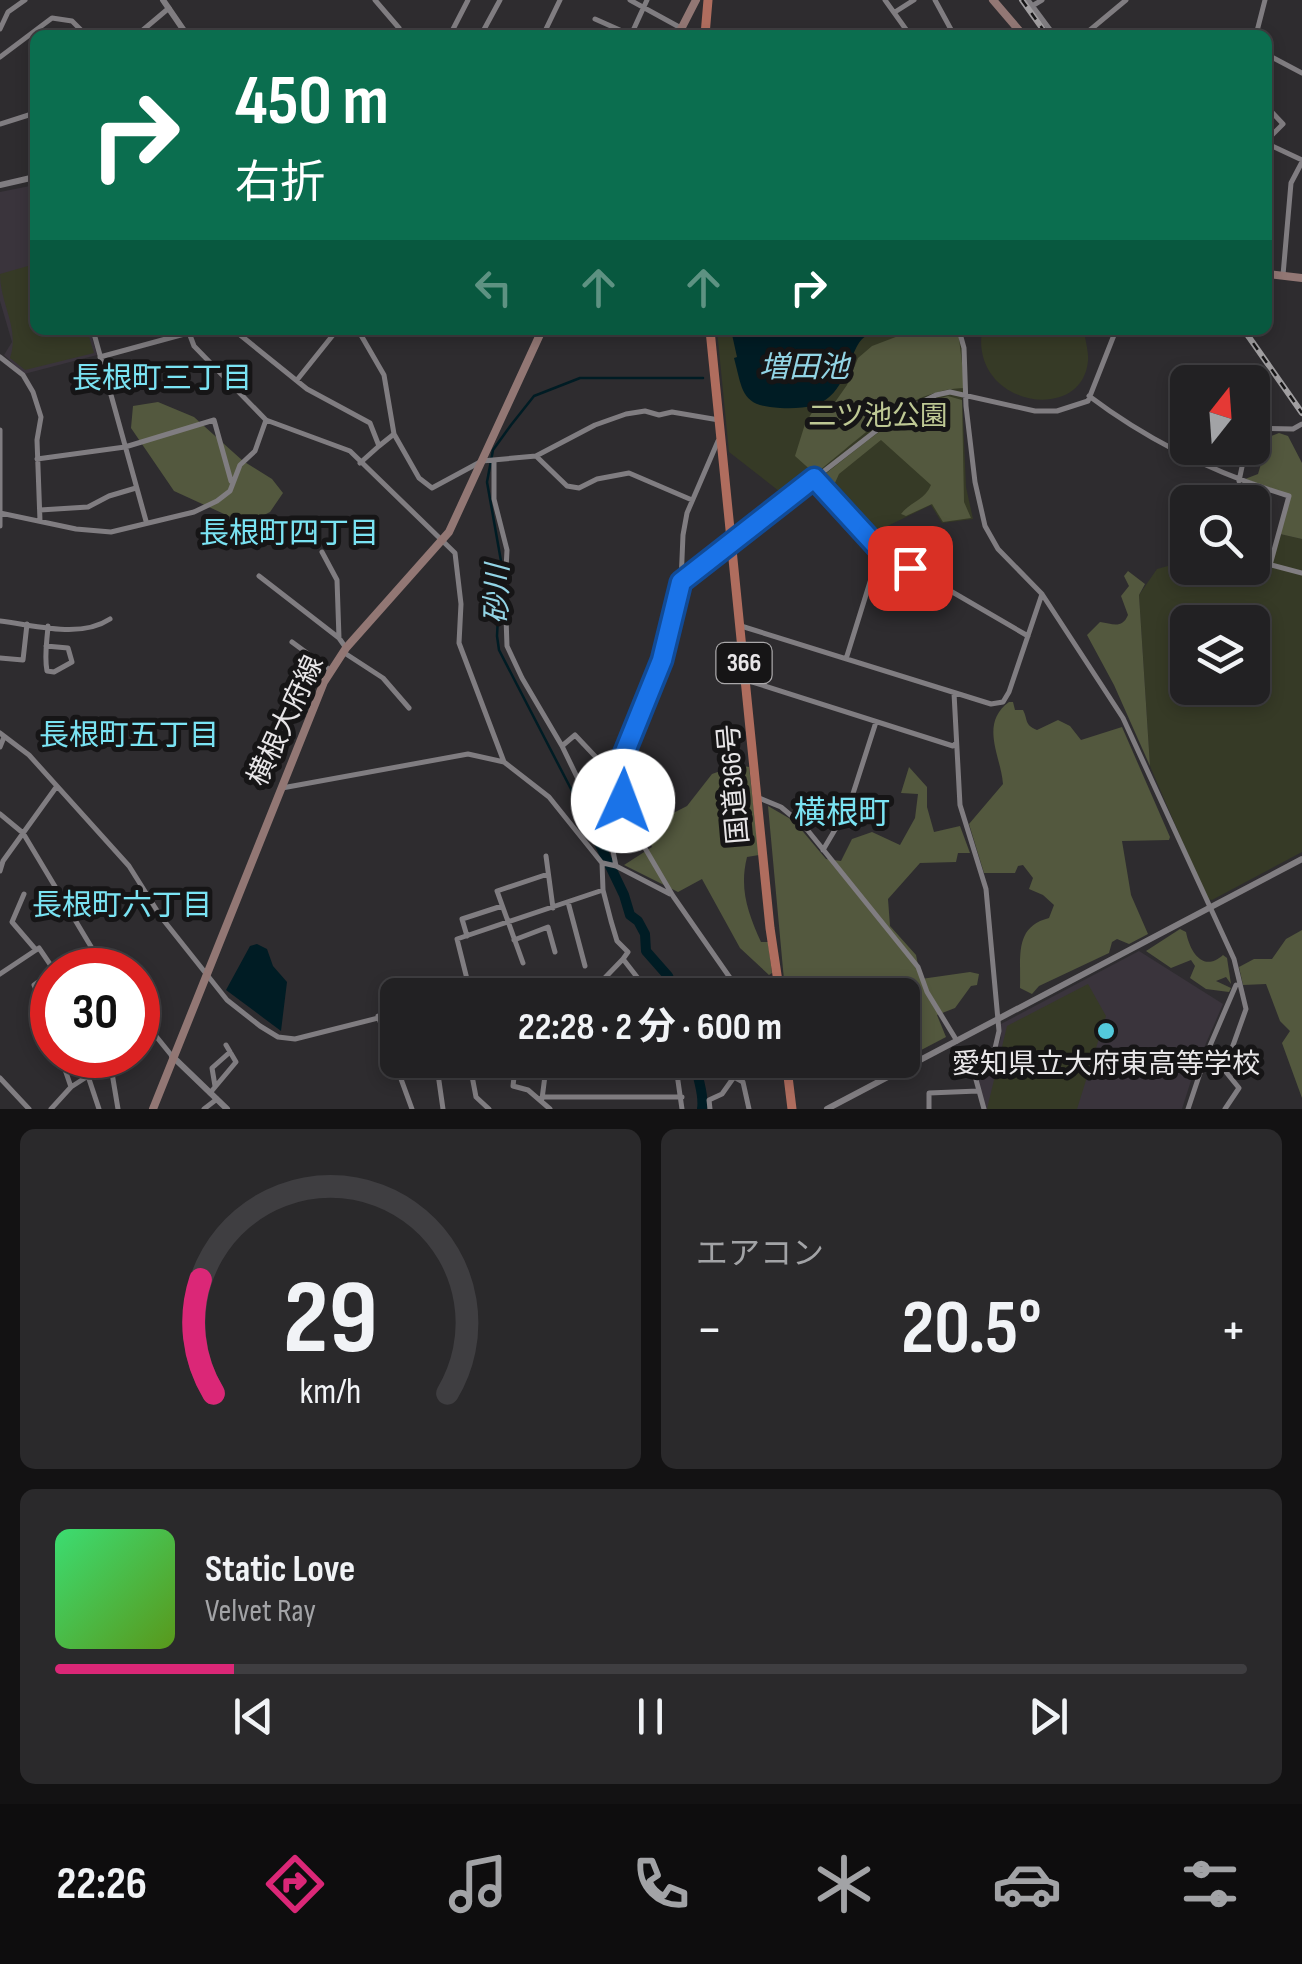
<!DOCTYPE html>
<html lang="ja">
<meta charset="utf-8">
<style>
:root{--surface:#222123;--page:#2a292b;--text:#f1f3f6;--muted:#a2a3a6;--line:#3f3e41;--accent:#db2777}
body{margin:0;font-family:"Sofia Sans Condensed","Noto Sans JP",sans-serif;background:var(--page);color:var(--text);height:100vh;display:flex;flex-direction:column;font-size:38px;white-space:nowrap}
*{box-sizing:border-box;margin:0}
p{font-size:32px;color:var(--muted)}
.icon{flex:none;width:55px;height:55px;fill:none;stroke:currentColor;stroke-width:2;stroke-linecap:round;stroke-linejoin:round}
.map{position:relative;height:1109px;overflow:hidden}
.details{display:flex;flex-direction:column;gap:20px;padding:20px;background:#131213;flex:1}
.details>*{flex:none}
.top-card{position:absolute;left:30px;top:30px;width:1242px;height:305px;border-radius:15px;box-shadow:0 5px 15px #0003,0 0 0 2px var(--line);background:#0b6e4f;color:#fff;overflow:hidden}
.needle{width:65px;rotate:17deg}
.fabs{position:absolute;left:1170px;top:365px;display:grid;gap:20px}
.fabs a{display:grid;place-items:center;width:100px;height:100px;border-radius:15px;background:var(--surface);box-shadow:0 5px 15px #0003,0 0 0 2px var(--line);font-size:50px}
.speed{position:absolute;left:30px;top:948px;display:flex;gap:20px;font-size:50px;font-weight:700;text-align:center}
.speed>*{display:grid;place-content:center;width:130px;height:130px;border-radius:50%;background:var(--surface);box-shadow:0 5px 15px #0003,0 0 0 2px var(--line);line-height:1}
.speed .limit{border:15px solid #d22;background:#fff;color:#111}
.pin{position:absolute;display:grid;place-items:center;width:85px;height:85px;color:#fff;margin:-42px;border-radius:20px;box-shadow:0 5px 15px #0006}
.me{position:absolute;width:110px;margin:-55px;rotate:2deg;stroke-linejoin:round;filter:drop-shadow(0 0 8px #0008)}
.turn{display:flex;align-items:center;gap:35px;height:210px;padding:0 40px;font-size:45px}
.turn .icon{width:130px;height:130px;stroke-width:2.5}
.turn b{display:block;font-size:70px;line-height:85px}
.lanes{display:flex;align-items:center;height:95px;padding:0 40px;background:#0003;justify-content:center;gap:50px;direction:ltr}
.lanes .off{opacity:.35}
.big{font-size:75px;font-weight:700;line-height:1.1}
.details .card{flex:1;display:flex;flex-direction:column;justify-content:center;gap:15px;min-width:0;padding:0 35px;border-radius:15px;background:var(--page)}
.details .dial{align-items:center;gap:0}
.dial svg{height:260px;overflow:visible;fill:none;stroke:var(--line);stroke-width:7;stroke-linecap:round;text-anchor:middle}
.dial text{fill:var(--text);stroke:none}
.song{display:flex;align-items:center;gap:30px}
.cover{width:120px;height:120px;border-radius:15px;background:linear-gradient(135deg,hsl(140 70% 55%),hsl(90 70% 35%))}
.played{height:10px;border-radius:5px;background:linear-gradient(90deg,var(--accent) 15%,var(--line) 15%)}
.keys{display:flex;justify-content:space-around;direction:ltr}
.heat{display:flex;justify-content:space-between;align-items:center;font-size:55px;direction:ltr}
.details .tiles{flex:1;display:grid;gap:20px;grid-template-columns:1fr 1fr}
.card:last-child{grid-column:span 2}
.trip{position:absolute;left:380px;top:978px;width:540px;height:100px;border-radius:15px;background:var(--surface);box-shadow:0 5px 15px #0003,0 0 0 2px var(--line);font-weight:700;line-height:100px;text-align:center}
.tab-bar{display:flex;height:160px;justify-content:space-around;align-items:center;background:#0e0d0e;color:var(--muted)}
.tab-bar .icon{width:70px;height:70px}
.tab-bar .current{color:var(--accent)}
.tab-bar b{font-size:45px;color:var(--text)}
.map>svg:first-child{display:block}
.built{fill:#3a343c}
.green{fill:#363a26;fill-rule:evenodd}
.forest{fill:#53583e}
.water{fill:#001c24}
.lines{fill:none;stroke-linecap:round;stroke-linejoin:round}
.stream{stroke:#001c24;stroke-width:2.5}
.river{stroke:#001c24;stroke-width:10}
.minor{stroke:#807d81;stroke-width:5}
.tertiary{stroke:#807d81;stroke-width:6}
.secondary{stroke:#927774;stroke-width:8}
.trunk{stroke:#af6d5e;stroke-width:9}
.rail-casing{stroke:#a09ea0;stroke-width:6}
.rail{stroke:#161516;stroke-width:2.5;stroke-dasharray:8;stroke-linecap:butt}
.route-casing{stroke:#114b97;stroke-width:25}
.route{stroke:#1a73e8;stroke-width:18}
.poi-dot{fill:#53cadc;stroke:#161516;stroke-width:4}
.labels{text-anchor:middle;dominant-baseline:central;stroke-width:10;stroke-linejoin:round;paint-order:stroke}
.shield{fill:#161516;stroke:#a9a7a9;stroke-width:2.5}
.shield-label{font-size:25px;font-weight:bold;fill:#e8e6e8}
.park-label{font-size:28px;fill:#bec894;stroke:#161516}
.street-label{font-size:28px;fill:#e8e6e8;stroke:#161516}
.poi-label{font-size:28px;fill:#e8e6e8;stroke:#161516}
.water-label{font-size:30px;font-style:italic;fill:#92d4e5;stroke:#161516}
.neighbourhood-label{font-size:30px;fill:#7ae3f3;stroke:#161516}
.quarter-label{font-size:32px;fill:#7ae3f3;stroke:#161516}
</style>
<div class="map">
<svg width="1302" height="1109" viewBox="0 0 1302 1109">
<rect width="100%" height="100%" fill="#2e2c2f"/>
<path class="built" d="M35,185V330H90L97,355L24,374L4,355L12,342L0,301V192Z
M1139,951L1223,1004L1194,1071L1182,1109H986L977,1081L980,1071L994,1058L1001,1038V1024Z"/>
<path class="green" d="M35,264V330H87L94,353L25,370L10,358C20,328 0,304 0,274Z
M717,330H962L968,389L962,393L966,487L973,519L942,523L931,505L875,532L815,475L784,495L729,452Z
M982,330H1084C1085,340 1089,352 1088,361C1082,425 970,406 982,330Z
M1280,534L1302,539V852L1212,900L1207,899L1150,766L1139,595L1157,569L1168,566L1252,568L1253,564L1271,568ZM1188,622H1252V688H1188Z
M1088,984L1106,1016L1077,1109H987L1007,1026Z"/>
<path class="forest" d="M914,330H958L965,388C906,389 859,440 815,474L795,456L805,424L813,411L833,405L847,385L858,358L872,346Z
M948,396L962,400L964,502L971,518L943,522L932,504L906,516L901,514C910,502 925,500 931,485L881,440L839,474L834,485L830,484L824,475C863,445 900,410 948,396Z
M158,402L194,417L243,461L272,479L283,493L270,512L246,524L174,491L131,428L133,406Z
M1279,433L1288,436L1302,463V539L1280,534L1290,495L1245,479L1258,474L1269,437Z
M1128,571L1145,584L1139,595L1150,766L1114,685L1087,635L1100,622C1113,624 1122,629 1128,615L1121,596L1129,586L1124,576Z
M1009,702H1013L1015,710H1023C1028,719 1024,725 1037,730L1058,720L1070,726L1081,740L1122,727L1170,837L1169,840L1122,841L1131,895L1148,934L1129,944L1117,939L1112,942L1109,953L1039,986L1032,994L1020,988C1021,956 1014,927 1049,918L1054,905L1043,895L1029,889L1033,878L1023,865L1018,866L1015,873H984L969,824L1003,784C1001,756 979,724 1009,702Z
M737,765L749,767L759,855L747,857C739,889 748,913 761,942H768L772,973L769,975L740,948L702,879L678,892L624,865L652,847L644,828L687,806L712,774Z
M909,767L927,787V807L934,832L960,826L970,853H958L956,862L920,863L888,899L890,926L916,955L921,979L970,972L979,974L977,985L971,986L955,1008L937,1015L946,1037L885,1069L884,1060H902V995H868L862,989L784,980L768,806L794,821L826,859L841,861L852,839L872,832L900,845L915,818L918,794L901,793Z
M1180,929L1186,932C1190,952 1203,973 1223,955L1227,958L1231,984L1226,977L1216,981L1231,988L1229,992L1206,989L1190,978L1195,966L1191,960L1171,968L1146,951Z
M1302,930V1098L1282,1043L1290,1031L1280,1021L1266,984L1243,985L1239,967L1254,959H1272L1286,939Z"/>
<path class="water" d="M731,330H896C887,333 874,331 866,336C859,340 856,348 853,355C837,397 827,410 780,408C741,406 743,392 734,358L737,357Z
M257,944L267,949L273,966L287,982L281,1031L226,990L250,946Z"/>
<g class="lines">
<path class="stream" d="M599,843L499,650L497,636L501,561L487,482L493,450L511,425L534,396L580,378H703"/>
<path class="river" d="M599,843L624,895L630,915L638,921L645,934L646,951L668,976L676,995
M698,1060C694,1076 705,1090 702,1109"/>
<path class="minor" d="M375,0L399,28L391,35
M630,0L681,28
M885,0L910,35
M935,0L954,35
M1028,0L1054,35
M1032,6L1042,0
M895,12L914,0
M595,19L631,35
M0,29L8,12L25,0
M137,35L169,8
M450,35L468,0
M481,35L500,0
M552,35L546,29L560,0
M631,35L647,0
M1009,35L1018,29
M1084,35L1126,0
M1256,35L1265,0
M1268,55L1302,73
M0,57L52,18L72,21L86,35
M1268,108L1283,124L1268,139
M0,124L35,113
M1268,144L1302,160
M1283,275L1291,183L1302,162
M93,330L146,521
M188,330L194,346L266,420L350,451L455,553L461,604L459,643L504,762
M234,330L307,389L370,423L379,446L394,434
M358,330L384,375L394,434L419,478L432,488L482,461L536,456L595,425L626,414L645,411L659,415L672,412L719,420
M959,330L964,348L966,406L975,482L985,526L998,549L1042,594L1123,718L1234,959L1246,1009L1226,1065V1072L1239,1088L1225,1109
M0,357L23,375L33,392L41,417L37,440L40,521
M100,357L199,330
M297,380L337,330
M1089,396C1150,442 1216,474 1289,496L1270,565
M1252,428L1293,429L1302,424
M0,430V526
M718,441L687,513L683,535L681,582L671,628L662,660L628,743L621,770L623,801L642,843L673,896L742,995
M536,456L567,486L579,488L597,479L629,473L692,500
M37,459L125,447L214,420L231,481
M494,461V499L507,550L505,589L507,646L522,678L562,746L613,851L616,866
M360,463L379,446
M815,479L880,550L1028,636
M1239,481L1246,448
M40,510L88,507L109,496L136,488
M0,513L76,529L111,532L194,512L217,501L230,491L240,465L255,451L266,420
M322,552L337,580L339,638L346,648
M1252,560L1302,573
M259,576L339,638
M681,582L899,413L936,395L950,392L1035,411H1057L1088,401L1116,330
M0,621C35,625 80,639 110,619
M741,626L991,704L1003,702L1009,692L1042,594
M292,642L330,670
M46,646L68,648L72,662L54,672L47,671C44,656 47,642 48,626
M343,652L383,678L409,708
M0,658L23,660L27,624
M846,659L880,550
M746,680L953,746L955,744
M954,693L960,805L986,889L999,1031L993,1057L975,1076L984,1109
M0,733L29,755L129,866L161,917L227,1000L260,1026L278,1037L295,1039L398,1013
M562,746L575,735L609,771L621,770
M0,747L4,737
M282,788L468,754L504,762L549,797L602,863L603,890L611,921L617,941L628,952L623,959L651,995
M759,798L781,807L805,827L918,967L927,992L957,1041
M0,814L23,833L105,970
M823,850L849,806L876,722
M546,856L553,908
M603,863L616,866L670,894
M0,871L3,861L57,786
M24,894L12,922L36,950
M568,902L585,966
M467,936L462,919L502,906
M514,940L548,927L555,952
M523,963L497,891L548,874
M56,970L83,960
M86,970L83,960L93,955
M52,972L34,985L48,1016L52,1013
M0,974L39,948L54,970
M471,995L457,939L603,890
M595,995V988L623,959
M138,1014L172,1056
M48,1016L52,1030
M378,1016L412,1109
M109,1055L118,1109
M436,1060L443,1109
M469,1060L476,1097L489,1109
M516,1060L513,1086L528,1090L550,1109
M675,1060L682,1109
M546,1067L677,1068
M399,1075L419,1063L444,1060
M0,1078L29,1109
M215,1086L212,1068L230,1052
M71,1087L88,1076L99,1109
M210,1093L236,1062L226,1045
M542,1097H682
M542,1099L547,1060
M51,1109L71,1087L60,1055
M204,1109L217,1099
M710,1109L709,1100L722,1094L734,1077L743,1082L749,1109
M929,1109V1093L978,1091
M1188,1109L1206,1055L1236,985"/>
<path class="tertiary" d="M163,0L187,35
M0,185L35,177
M172,1056L227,1109
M827,1109L1302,859"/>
<path class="secondary" d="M993,0L1023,35
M678,35L696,0
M1268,274L1302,278
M153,1109L324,682L346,648L449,532L542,330"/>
<path class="trunk" d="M705,35L708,0
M710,330L770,928L780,995
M786,1060L792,1109"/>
<g class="rail-casing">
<path id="rail" d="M1022,0L1047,35
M1244,330L1302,413"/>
</g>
<use href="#rail" class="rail"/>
</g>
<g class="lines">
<g class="route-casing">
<path id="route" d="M623,801L624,754L662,660L681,582L814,478L880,550L910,568"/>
</g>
<use href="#route" class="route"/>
</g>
<circle class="poi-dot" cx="1106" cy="1031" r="10"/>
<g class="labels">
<rect class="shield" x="716.5" y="643" width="55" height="40" rx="8"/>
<g class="shield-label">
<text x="744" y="663">366</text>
</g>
<g class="park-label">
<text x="878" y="416">二ツ池公園</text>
</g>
<g class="street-label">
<text transform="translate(286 721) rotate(-65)">横根大府線</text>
<text transform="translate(734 784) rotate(-95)">国道366号</text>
</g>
<g class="poi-label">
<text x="1106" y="1064">愛知県立大府東高等学校</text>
</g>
<g class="water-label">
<text x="804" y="368">増田池</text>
<text transform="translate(498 594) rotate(-89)">砂川</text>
</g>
<g class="neighbourhood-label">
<text x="162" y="379">長根町三丁目</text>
<text x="289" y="534">長根町四丁目</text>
<text x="129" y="736">長根町五丁目</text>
<text x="122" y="906">長根町六丁目</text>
</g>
<g class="quarter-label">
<text x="842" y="813">横根町</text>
</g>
</g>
</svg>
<div class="fabs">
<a><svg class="needle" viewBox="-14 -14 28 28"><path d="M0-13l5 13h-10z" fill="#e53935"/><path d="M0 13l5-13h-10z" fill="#a2a3a6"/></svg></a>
<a><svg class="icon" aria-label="search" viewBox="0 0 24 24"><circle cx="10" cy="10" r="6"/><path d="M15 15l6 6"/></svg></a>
<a><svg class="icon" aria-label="layers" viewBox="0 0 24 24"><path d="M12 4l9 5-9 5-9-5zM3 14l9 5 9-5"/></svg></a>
</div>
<div class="speed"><div class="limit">30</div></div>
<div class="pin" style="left:910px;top:568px;background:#d93025"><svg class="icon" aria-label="arrive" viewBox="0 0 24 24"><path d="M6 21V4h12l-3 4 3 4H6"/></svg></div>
<svg class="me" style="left:623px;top:801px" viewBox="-20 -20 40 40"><circle r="19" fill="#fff"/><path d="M0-13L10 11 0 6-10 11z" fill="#1a73e8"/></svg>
<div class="trip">22:28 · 2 分 · 600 m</div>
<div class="top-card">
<div class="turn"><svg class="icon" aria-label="right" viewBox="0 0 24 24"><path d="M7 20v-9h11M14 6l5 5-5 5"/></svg><div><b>450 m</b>右折</div></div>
<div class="lanes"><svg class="icon off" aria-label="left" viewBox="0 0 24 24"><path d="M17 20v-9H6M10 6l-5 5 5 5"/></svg><svg class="icon off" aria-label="ahead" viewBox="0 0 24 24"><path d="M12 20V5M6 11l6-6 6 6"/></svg><svg class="icon off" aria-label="ahead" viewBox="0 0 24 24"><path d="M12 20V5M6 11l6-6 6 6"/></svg><svg class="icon" aria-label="right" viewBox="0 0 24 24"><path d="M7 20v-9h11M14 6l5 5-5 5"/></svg></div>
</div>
</div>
<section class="details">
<div class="tiles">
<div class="card dial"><svg viewBox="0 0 100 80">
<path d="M14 69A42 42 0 1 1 86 69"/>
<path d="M14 69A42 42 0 0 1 10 34" stroke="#db2777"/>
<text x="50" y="56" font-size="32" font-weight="700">29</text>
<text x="50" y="72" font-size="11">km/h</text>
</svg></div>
<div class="card"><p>エアコン</p>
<div class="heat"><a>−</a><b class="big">20.5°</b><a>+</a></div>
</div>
<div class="card">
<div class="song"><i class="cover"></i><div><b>Static Love</b><p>Velvet Ray</p></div></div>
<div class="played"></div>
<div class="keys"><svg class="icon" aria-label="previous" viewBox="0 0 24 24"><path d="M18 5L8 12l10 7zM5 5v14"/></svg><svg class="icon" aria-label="pause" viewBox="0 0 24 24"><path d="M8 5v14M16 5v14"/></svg><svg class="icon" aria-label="next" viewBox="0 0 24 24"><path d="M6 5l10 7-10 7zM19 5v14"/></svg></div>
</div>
</div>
</section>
<nav class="tab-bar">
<b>22:26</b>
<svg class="icon current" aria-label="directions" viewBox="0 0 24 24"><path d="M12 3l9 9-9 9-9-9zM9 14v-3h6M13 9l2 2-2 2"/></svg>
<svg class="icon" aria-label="music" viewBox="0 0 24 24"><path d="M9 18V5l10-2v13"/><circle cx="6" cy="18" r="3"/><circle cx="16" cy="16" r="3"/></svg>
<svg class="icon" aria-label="phone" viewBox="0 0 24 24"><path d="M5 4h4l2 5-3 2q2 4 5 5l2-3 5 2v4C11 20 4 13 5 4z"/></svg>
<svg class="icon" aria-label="climate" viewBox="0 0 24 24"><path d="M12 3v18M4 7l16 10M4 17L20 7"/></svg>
<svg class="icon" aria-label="car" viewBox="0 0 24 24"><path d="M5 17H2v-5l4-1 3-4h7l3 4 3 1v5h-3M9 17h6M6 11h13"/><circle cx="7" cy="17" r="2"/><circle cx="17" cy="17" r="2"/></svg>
<svg class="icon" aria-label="filters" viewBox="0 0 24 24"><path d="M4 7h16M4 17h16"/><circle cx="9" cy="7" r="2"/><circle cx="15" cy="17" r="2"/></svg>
</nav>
